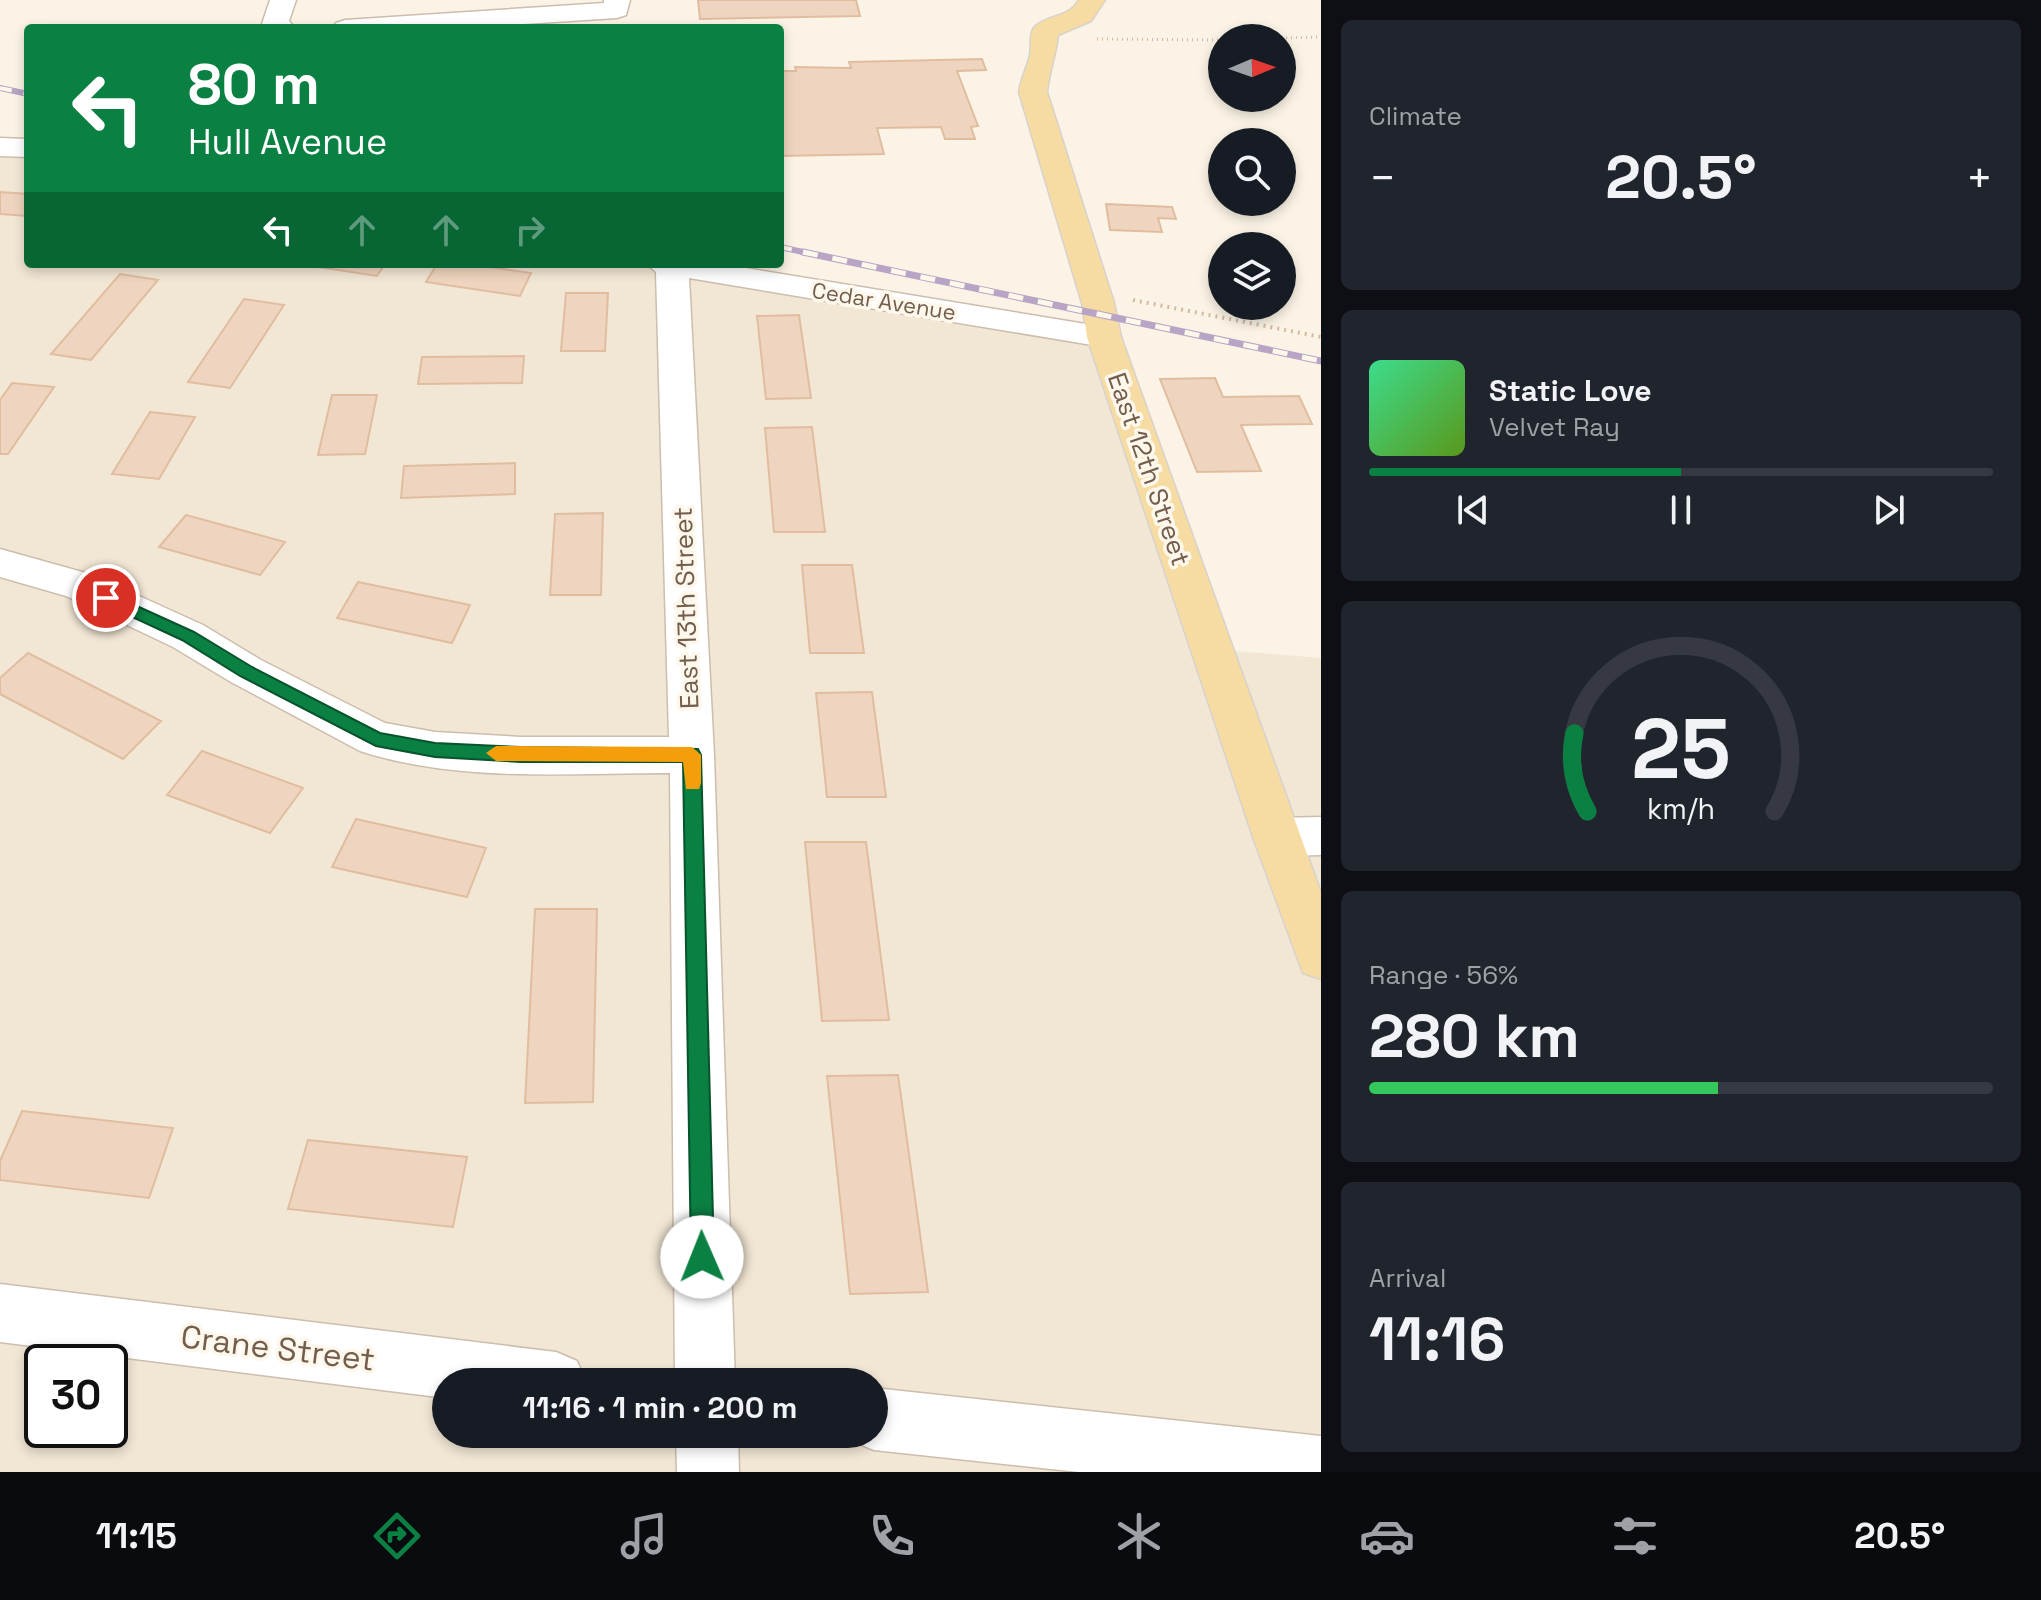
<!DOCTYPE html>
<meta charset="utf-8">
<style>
:root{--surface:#171b24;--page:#20242c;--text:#f1f3f6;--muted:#9ea1a6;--line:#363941;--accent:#0b8043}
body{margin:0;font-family:"Space Grotesk",sans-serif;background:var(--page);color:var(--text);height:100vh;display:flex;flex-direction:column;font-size:30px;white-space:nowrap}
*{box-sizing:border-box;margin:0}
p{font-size:26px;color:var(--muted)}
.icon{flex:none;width:44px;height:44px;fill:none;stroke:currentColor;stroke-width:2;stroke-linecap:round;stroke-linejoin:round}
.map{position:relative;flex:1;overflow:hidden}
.side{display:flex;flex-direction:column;gap:20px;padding:20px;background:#0d0f14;width:720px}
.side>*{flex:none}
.banner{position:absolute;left:24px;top:24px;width:760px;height:244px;border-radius:8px;box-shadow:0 4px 12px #0003;background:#0b8043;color:#fff;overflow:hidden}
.needle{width:52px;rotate:88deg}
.controls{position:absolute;left:1208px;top:24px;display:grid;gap:16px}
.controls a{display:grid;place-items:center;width:88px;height:88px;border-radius:50%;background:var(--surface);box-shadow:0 4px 12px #0003;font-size:40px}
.speed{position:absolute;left:24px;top:1344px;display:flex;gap:16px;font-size:40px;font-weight:700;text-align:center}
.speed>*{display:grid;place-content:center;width:104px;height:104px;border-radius:50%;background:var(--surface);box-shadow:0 4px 12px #0003;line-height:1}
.speed .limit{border:4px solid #111;border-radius:12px;background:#fff;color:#111}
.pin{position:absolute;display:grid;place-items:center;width:68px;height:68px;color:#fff;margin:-34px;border:4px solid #fff;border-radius:50%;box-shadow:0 2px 8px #0007}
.me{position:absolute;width:88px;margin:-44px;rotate:359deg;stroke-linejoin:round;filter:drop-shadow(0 0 6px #0008)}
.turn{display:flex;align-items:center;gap:28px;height:168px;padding:0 32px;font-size:36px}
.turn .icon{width:104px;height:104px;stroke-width:2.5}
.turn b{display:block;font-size:56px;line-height:68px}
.lanes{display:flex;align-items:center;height:76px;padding:0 32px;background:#0003;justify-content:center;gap:40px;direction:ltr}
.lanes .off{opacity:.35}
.big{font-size:60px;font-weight:600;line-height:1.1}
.side .card{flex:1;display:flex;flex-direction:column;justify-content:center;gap:12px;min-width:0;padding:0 28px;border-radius:12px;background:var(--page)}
.side .dial{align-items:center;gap:0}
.dial svg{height:208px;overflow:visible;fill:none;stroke:var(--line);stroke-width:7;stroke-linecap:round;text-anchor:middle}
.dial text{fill:var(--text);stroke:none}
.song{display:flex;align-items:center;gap:24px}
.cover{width:96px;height:96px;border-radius:12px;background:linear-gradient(135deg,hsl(150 70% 55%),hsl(90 70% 35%))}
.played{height:8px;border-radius:4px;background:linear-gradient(90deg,var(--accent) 50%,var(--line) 50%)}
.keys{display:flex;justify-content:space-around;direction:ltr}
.heat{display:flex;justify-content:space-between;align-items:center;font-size:44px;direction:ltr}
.charge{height:12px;border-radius:6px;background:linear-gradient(90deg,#34c759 56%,var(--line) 0)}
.trip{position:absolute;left:432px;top:1368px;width:456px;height:80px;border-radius:40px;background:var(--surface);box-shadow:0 4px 12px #0003;font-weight:600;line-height:80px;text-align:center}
.dock{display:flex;height:128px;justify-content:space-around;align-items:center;background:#090b0e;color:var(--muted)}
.dock .icon{width:56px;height:56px}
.dock .current{color:var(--accent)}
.dock b{font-size:36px;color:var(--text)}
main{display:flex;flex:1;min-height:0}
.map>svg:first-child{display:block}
.residential{fill:#f2e7d5;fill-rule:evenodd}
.building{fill:#efd5bf;stroke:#e1bda0;stroke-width:2}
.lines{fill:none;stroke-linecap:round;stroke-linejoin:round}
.minor-casing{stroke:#cdbdad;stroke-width:3}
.major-casing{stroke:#d8d2cd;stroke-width:3}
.path-far1{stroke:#d4b9a2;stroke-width:3;stroke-dasharray:1 4;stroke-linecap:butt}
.path{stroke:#d4b9a2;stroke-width:4;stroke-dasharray:2 5;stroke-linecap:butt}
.minor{fill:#fff;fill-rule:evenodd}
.major{fill:#f6dca2;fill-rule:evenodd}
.rail-far1-casing{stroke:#b8a5c5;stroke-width:6}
.rail-casing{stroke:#b8a5c5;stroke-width:7}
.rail-far1{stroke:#fef8ec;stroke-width:4;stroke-dasharray:12;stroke-linecap:butt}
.rail{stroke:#fef8ec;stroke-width:5;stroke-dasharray:15;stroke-linecap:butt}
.route{fill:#0b8043;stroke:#07532c;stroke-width:2}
.slow{fill:#f59e0b}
.labels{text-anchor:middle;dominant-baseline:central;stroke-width:7;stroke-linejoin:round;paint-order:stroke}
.far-street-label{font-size:22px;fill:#735d4c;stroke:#fef8ec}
.street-label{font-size:26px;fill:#735d4c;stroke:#fef8ec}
.near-street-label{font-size:32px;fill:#735d4c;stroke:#fef8ec}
</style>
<main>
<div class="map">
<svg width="1321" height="1472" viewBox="0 0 1321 1472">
<rect width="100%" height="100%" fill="#fbf4e6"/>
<path class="residential" d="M0,147L28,148V264H663L1104,337L1211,649L1321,658V1472H0ZM42,1362H110V1430H42ZM446,1382H874V1434H446Z"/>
<path class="building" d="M698,0H856L860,16L700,19Z
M982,59L986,70L957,71L978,126L971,127L975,139H945L941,127L877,128L884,154L780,156V71H796L795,67L851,68L849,62Z
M0,192L28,194V216L0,214Z
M1106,204L1172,207L1176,219L1158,218L1162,232L1110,230Z
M299,264H385L377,276Z
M437,264H469L531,273L520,296L426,282Z
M120,274L158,280L91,360L51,354Z
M566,293H608L605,351H561Z
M244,299L284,305L230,388L188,382Z
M799,315L811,398L766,399L757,316Z
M524,356L522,383L418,384L422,357Z
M1215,378L1223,397L1299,396L1312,424L1241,425L1261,471L1197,472L1160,379Z
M12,383L54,387L8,454H0V400Z
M332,395H377L365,454L318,455Z
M150,412L195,417L159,479L112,474Z
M812,427L825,532H774L765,428Z
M515,463V494L401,498L404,466Z
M603,513L601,595H550L555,514Z
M186,515L285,542L260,575L159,547Z
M802,565H852L864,653H810Z
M358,582L470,605L452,643L337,618Z
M28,653L161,721L123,759L0,694V678Z
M872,692L886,797H827L816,693Z
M202,751L303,788L270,833L167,795Z
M356,819L486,848L467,897L332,867Z
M805,842H866L889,1020L822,1021Z
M535,909H597L593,1102L525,1103Z
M898,1075L928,1292L850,1294L827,1076Z
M22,1111L173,1128L149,1198L0,1180V1161Z
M308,1140L467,1157L453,1227L288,1209Z"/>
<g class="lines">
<g class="minor-casing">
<path id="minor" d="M270,0H296L289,21L295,28H265L262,24Z
M604,0H630L626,15L617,18L461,28H332L336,23L345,20L604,3Z
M0,138L28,139V157L0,156Z
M647,264H721L1104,327L1116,330L1121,337L1116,344L1104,347L689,278L714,755L735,1382H675L670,773C569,773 458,783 360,751L231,682L173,647L66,596L0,577V549L93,575L203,625L261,660L385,723L435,732L521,737H669L656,272Z
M1321,817V855L1276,856L1260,851L1253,837L1260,823L1276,818Z
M0,1284L556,1352L577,1361L586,1382H446V1398L0,1342Z
M874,1388L1321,1436V1472H1079L874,1450L852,1441L849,1434H874Z
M676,1434H738L739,1472H677Z"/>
</g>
<g class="major-casing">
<path id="major" d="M1079,0H1105L1091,21L1058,35C1056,55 1049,72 1047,92L1114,303L1121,337L1321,893V979L1303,973L1253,837L1087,337L1082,303L1019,92C1021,79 1027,68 1030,55C1032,46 1028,31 1037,25C1053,13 1067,19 1079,0Z"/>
</g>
<path class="path-far1" d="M1281,38L1321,37
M1097,39L1222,40"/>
<path class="path" d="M1133,300L1321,337"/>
<use href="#minor" class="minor"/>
<use href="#major" class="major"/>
<g class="rail-far1-casing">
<path id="rail-far1" d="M0,88L28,94
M780,247L812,254"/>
</g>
<g class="rail-casing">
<path id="rail" d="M803,252L1321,361"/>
</g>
<use href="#rail-far1" class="rail-far1"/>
<use href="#rail" class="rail"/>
</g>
<path class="route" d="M106,592L194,632L252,667L380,733L435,743L521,747L698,749L701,755L714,1257L711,1265L702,1268L694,1265L691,1257L683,762H521L435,757L376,746L240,676L182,640L100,602L98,598L100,594Z"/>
<path class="slow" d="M496,746L692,747L701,755V783L699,789H686L683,762L496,761L486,753Z"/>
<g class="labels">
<g class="far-street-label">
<text transform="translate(884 301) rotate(9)">Cedar Avenue</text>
</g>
<g class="street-label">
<text transform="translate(1149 469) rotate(71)">East 12th Street</text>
<text transform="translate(686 608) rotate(-92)">East 13th Street</text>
</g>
<g class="near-street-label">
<text transform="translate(278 1348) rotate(7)">Crane Street</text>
</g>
</g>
</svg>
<div class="controls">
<a><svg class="needle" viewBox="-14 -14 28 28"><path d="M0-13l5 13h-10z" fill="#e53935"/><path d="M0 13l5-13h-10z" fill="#9ea1a6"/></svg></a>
<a><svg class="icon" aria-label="search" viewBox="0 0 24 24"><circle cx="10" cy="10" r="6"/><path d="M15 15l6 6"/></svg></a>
<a><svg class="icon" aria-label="layers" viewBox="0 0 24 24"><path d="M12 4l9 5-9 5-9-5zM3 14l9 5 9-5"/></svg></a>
</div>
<div class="speed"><div class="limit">30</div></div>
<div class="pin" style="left:106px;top:598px;background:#d93025"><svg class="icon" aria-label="arrive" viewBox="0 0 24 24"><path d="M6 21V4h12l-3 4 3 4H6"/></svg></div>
<svg class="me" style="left:702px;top:1257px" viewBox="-20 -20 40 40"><circle r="19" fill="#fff"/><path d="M0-13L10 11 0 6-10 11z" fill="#0b8043"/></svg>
<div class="trip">11:16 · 1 min · 200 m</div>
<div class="banner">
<div class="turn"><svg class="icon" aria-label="left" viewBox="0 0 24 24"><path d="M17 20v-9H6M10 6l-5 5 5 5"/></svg><div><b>80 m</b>Hull Avenue</div></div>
<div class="lanes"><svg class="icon" aria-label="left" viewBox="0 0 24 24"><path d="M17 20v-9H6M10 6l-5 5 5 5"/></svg><svg class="icon off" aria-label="ahead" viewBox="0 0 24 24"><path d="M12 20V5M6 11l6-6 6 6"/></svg><svg class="icon off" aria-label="ahead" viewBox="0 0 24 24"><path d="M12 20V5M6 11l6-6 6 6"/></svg><svg class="icon off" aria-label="right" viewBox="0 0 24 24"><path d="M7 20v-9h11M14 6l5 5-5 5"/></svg></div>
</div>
</div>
<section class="side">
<div class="card"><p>Climate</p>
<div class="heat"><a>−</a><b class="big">20.5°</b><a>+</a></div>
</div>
<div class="card">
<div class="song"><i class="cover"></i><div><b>Static Love</b><p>Velvet Ray</p></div></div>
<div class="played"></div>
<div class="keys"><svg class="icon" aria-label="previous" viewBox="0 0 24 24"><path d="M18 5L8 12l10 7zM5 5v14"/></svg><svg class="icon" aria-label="pause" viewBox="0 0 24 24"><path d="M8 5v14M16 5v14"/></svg><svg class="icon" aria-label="next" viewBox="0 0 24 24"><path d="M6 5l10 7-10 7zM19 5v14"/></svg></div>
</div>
<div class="card dial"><svg viewBox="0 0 100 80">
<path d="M14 69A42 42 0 1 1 86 69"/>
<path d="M14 69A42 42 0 0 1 9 39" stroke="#0b8043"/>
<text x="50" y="56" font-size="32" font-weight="700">25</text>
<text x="50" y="72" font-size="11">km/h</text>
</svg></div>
<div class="card"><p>Range · 56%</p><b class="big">280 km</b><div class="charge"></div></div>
<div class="card"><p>Arrival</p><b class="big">11:16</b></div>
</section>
</main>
<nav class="dock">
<b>11:15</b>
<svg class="icon current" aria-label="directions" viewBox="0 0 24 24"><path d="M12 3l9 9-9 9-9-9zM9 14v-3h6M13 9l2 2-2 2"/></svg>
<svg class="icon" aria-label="music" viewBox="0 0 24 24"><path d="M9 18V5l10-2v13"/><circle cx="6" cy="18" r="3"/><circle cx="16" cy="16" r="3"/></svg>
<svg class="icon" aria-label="phone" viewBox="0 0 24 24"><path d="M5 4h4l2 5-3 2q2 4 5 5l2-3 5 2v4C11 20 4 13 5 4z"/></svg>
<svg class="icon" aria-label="climate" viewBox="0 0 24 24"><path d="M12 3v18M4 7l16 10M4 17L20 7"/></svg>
<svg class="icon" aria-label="car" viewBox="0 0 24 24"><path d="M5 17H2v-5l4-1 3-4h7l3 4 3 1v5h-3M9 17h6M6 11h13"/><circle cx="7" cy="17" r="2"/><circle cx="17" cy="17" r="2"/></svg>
<svg class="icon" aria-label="filters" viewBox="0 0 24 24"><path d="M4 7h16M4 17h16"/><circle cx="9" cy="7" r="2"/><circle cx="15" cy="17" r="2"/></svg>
<b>20.5°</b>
</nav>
